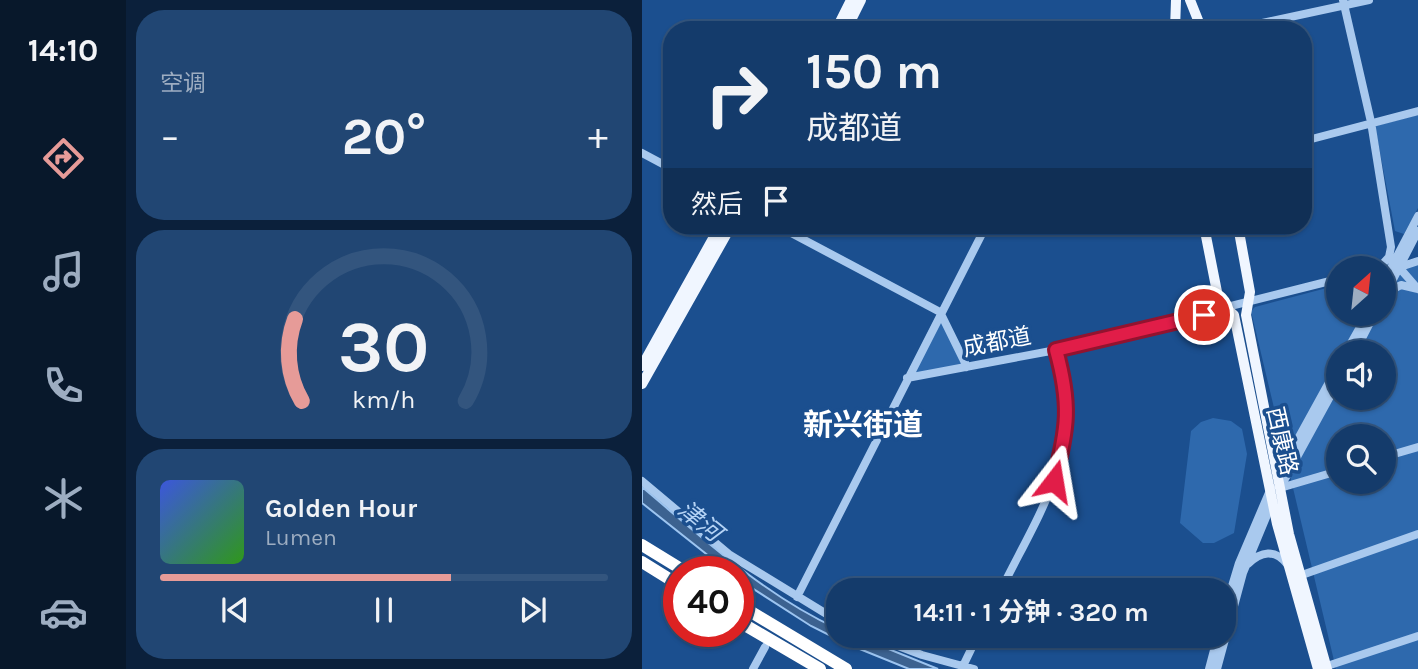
<!DOCTYPE html>
<html lang="zh">
<meta charset="utf-8">
<style>
:root{--surface:#143b6b;--page:#214673;--text:#f1f3f6;--muted:#9dadc1;--line:#33557e;--accent:#e69b98}
body{margin:0;font-family:Karla,"Noto Sans SC",sans-serif;background:var(--page);color:var(--text);height:100vh;display:flex;flex-direction:column;font-size:26px;white-space:nowrap}
*{box-sizing:border-box;margin:0}
p{font-size:23px;color:var(--muted)}
.icon{flex:none;width:38px;height:38px;fill:none;stroke:currentColor;stroke-width:2;stroke-linecap:round;stroke-linejoin:round}
.map{position:relative;flex:1;overflow:hidden}
.details{display:flex;flex-direction:column;gap:10px;padding:10px;background:#0b203b;width:516px}
.details>*{flex:none}
.top-card{position:absolute;left:21px;top:21px;width:649px;height:214px;border-radius:28px;box-shadow:0 2px 5px #0004,0 0 0 2px var(--line);background:#143b6b;color:var(--text);overflow:hidden}
.needle{width:46px;rotate:27deg}
.controls{position:absolute;left:684px;top:256px;display:grid;gap:14px}
.controls a{display:grid;place-items:center;width:70px;height:70px;border-radius:50%;background:var(--surface);box-shadow:0 2px 5px #0004,0 0 0 2px var(--line);font-size:35px}
.speed{position:absolute;left:21px;top:556px;display:flex;gap:14px;font-size:35px;font-weight:700;text-align:center}
.speed>*{display:grid;place-content:center;width:91px;height:91px;border-radius:50%;background:var(--surface);box-shadow:0 2px 5px #0004,0 0 0 2px var(--line);line-height:1}
.speed .limit{border:10px solid #d22;background:#fff;color:#111}
.pin{position:absolute;display:grid;place-items:center;width:60px;height:60px;color:#fff;margin:-30px;border:4px solid #fff;border-radius:50%;box-shadow:0 2px 7px #0007}
.me{position:absolute;width:77px;margin:-38px;rotate:14deg;stroke-linejoin:round;filter:drop-shadow(0 0 5px #0008)}
.turn{display:flex;align-items:center;gap:24px;height:147px;padding:0 28px;font-size:32px}
.turn .icon{width:91px;height:91px;stroke-width:2.5}
.turn b{display:block;font-size:49px;line-height:60px}
.then{display:flex;align-items:center;height:66px;padding:0 28px;background:#0003;gap:14px;font-size:26px}
.big{font-size:52px;font-weight:700;line-height:1.1}
.details .widget{flex:1;display:flex;flex-direction:column;justify-content:center;gap:10px;min-width:0;padding:0 24px;border-radius:28px;background:var(--page)}
.details .dial{align-items:center;gap:0}
.dial svg{height:182px;overflow:visible;fill:none;stroke:var(--line);stroke-width:7;stroke-linecap:round;text-anchor:middle}
.dial text{fill:var(--text);stroke:none}
.song{display:flex;align-items:center;gap:21px}
.cover{width:84px;height:84px;border-radius:10px;background:linear-gradient(135deg,hsl(230 70% 55%),hsl(110 70% 35%))}
.played{height:7px;border-radius:4px;background:linear-gradient(90deg,var(--accent) 65%,var(--line) 65%)}
.keys{display:flex;justify-content:space-around;direction:ltr}
.heat{display:flex;justify-content:space-between;align-items:center;font-size:38px;direction:ltr}
.trip{position:absolute;left:184px;top:578px;width:410px;height:70px;border-radius:28px;background:var(--surface);box-shadow:0 2px 5px #0004,0 0 0 2px var(--line);font-weight:700;line-height:70px;text-align:center}
main{display:flex;flex:1;min-height:0}
.tabs{display:flex;flex-direction:column;width:126px;justify-content:space-around;align-items:center;background:#08182b;color:var(--muted)}
.tabs .icon{width:49px;height:49px}
.tabs .on{color:var(--accent)}
.tabs b{font-size:32px;color:var(--text)}
.map>svg:first-child{display:block}
.green{fill:#2e69ad;fill-rule:evenodd}
.water{fill:#3c6290;stroke:#9cc4f0;stroke-width:2}
.lines{fill:none;stroke-linecap:round;stroke-linejoin:round}
.minor{stroke:#a9c9ee;stroke-width:8}
.major{stroke:#f0f6ff;stroke-width:10}
.highway{stroke:#fff;stroke-width:12}
.route-casing{stroke:#92132f;stroke-width:18}
.route{stroke:#e11d48;stroke-width:12}
.labels{text-anchor:middle;dominant-baseline:central;stroke-width:7;stroke-linejoin:round;paint-order:stroke}
.street-label{font-size:23px;fill:#fff;stroke:#1b4f8f}
.water-label{font-size:24px;font-style:italic;fill:#b5d3f5;stroke:#1b4f8f}
.district-label{font-size:30px;font-weight:bold;fill:#fff;stroke:#1b4f8f}
</style>
<main>
<nav class="tabs">
<b>14:10</b>
<svg class="icon on" aria-label="directions" viewBox="0 0 24 24"><path d="M12 3l9 9-9 9-9-9zM9 14v-3h6M13 9l2 2-2 2"/></svg>
<svg class="icon" aria-label="music" viewBox="0 0 24 24"><path d="M9 18V5l10-2v13"/><circle cx="6" cy="18" r="3"/><circle cx="16" cy="16" r="3"/></svg>
<svg class="icon" aria-label="phone" viewBox="0 0 24 24"><path d="M5 4h4l2 5-3 2q2 4 5 5l2-3 5 2v4C11 20 4 13 5 4z"/></svg>
<svg class="icon" aria-label="climate" viewBox="0 0 24 24"><path d="M12 3v18M4 7l16 10M4 17L20 7"/></svg>
<svg class="icon" aria-label="car" viewBox="0 0 24 24"><path d="M5 17H2v-5l4-1 3-4h7l3 4 3 1v5h-3M9 17h6M6 11h13"/><circle cx="7" cy="17" r="2"/><circle cx="17" cy="17" r="2"/></svg>
</nav>
<section class="details">
<div class="widget"><p>空调</p>
<div class="heat"><a>−</a><b class="big">20°</b><a>+</a></div>
</div>
<div class="widget dial"><svg viewBox="0 0 100 80">
<path d="M14 69A42 42 0 1 1 86 69"/>
<path d="M14 69A42 42 0 0 1 11 33" stroke="#e69b98"/>
<text x="50" y="56" font-size="32" font-weight="700">30</text>
<text x="50" y="72" font-size="11">km/h</text>
</svg></div>
<div class="widget">
<div class="song"><i class="cover"></i><div><b>Golden Hour</b><p>Lumen</p></div></div>
<div class="played"></div>
<div class="keys"><svg class="icon" aria-label="previous" viewBox="0 0 24 24"><path d="M18 5L8 12l10 7zM5 5v14"/></svg><svg class="icon" aria-label="pause" viewBox="0 0 24 24"><path d="M8 5v14M16 5v14"/></svg><svg class="icon" aria-label="next" viewBox="0 0 24 24"><path d="M6 5l10 7-10 7zM19 5v14"/></svg></div>
</div>
</section>
<div class="map">
<svg width="776" height="669" viewBox="0 0 776 669">
<rect width="100%" height="100%" fill="#1b4f8f"/>
<path class="green" d="M776,115V208L762,234L753,231L733,126Z
M776,264V669H694L609,311L613,307L696,285V313H742V273ZM696,352H742V397H696ZM696,436H742V481H696Z
M297,310L324,365L264,375Z
M571,418L589,421L600,429L605,454L592,533L572,543H561L538,523L549,431L559,422Z"/>
<path class="water" d="M0,487C62,539 122,595 196,629V635H212L296,669H267L203,643L169,626L96,579V572H87L0,503Z"/>
<g class="lines">
<path class="minor" d="M701,0L729,122L749,247L747,257L737,268
M588,30L727,0
M662,141L776,111
M0,153L30,169
M136,226L298,312L325,367
M755,265L776,289
M758,267L776,261
M742,281L776,216
M746,292L759,285L776,289
M742,297L776,231
M704,352L726,313
M713,352L733,313
M265,378L414,350L696,279
M742,457L776,447
M635,477L696,366
M0,481L88,555L196,621
M638,488L696,382
M638,488L696,471
M606,564C619,551 633,549 645,564
M657,576L776,534
M359,590C389,528 436,459 424,387C423,375 417,362 414,350
M155,597L344,226
M581,616L597,563L629,488
M227,635L280,655L332,669
M321,666L336,635
M679,668L776,636
M111,669L123,647
M567,669L576,635
M575,669L601,573L630,503"/>
<path class="major" d="M548,0L560,30
M194,30L209,0
M204,30L219,0
M533,30L534,0
M562,226L577,302L592,315L635,524L676,669
M596,226L608,292L604,315L647,534L685,669
M0,366L78,226
M0,384L89,226"/>
<path class="highway" d="M0,545L44,572
M0,562L37,585
M96,604L204,669
M96,621L178,669"/>
</g>
<g class="lines">
<g class="route-casing">
<path id="route" d="M412,481C426,428 429,404 414,350L562,315"/>
</g>
<use href="#route" class="route"/>
</g>
<g class="labels">
<g class="street-label">
<text transform="translate(355 342) rotate(-11)">成都道</text>
<text transform="translate(640 441) rotate(77)">西康路</text>
</g>
<g class="water-label">
<text transform="translate(58 521) rotate(39)">津河</text>
</g>
<g class="district-label">
<text x="221" y="425">新兴街道</text>
</g>
</g>
</svg>
<div class="controls">
<a><svg class="needle" viewBox="-14 -14 28 28"><path d="M0-13l5 13h-10z" fill="#e53935"/><path d="M0 13l5-13h-10z" fill="#9dadc1"/></svg></a>
<a><svg class="icon" aria-label="sound" viewBox="0 0 24 24"><path d="M4 9h4l5-4v14l-5-4H4zM17 9q2 3 0 6"/></svg></a>
<a><svg class="icon" aria-label="search" viewBox="0 0 24 24"><circle cx="10" cy="10" r="6"/><path d="M15 15l6 6"/></svg></a>
</div>
<div class="speed"><div class="limit">40</div></div>
<div class="pin" style="left:562px;top:315px;background:#d93025"><svg class="icon" aria-label="arrive" viewBox="0 0 24 24"><path d="M6 21V4h12l-3 4 3 4H6"/></svg></div>
<svg class="me" style="left:412px;top:481px" viewBox="-20 -20 40 40"><path d="M0-17L14 15 0 8-14 15z" fill="#e11d48" stroke="#fff" stroke-width="4"/></svg>
<div class="trip">14:11 · 1 分钟 · 320 m</div>
<div class="top-card">
<div class="turn"><svg class="icon" aria-label="right" viewBox="0 0 24 24"><path d="M7 20v-9h11M14 6l5 5-5 5"/></svg><div><b>150 m</b>成都道</div></div>
<div class="then">然后<svg class="icon" aria-label="arrive" viewBox="0 0 24 24"><path d="M6 21V4h12l-3 4 3 4H6"/></svg></div>
</div>
</div>
</main>
